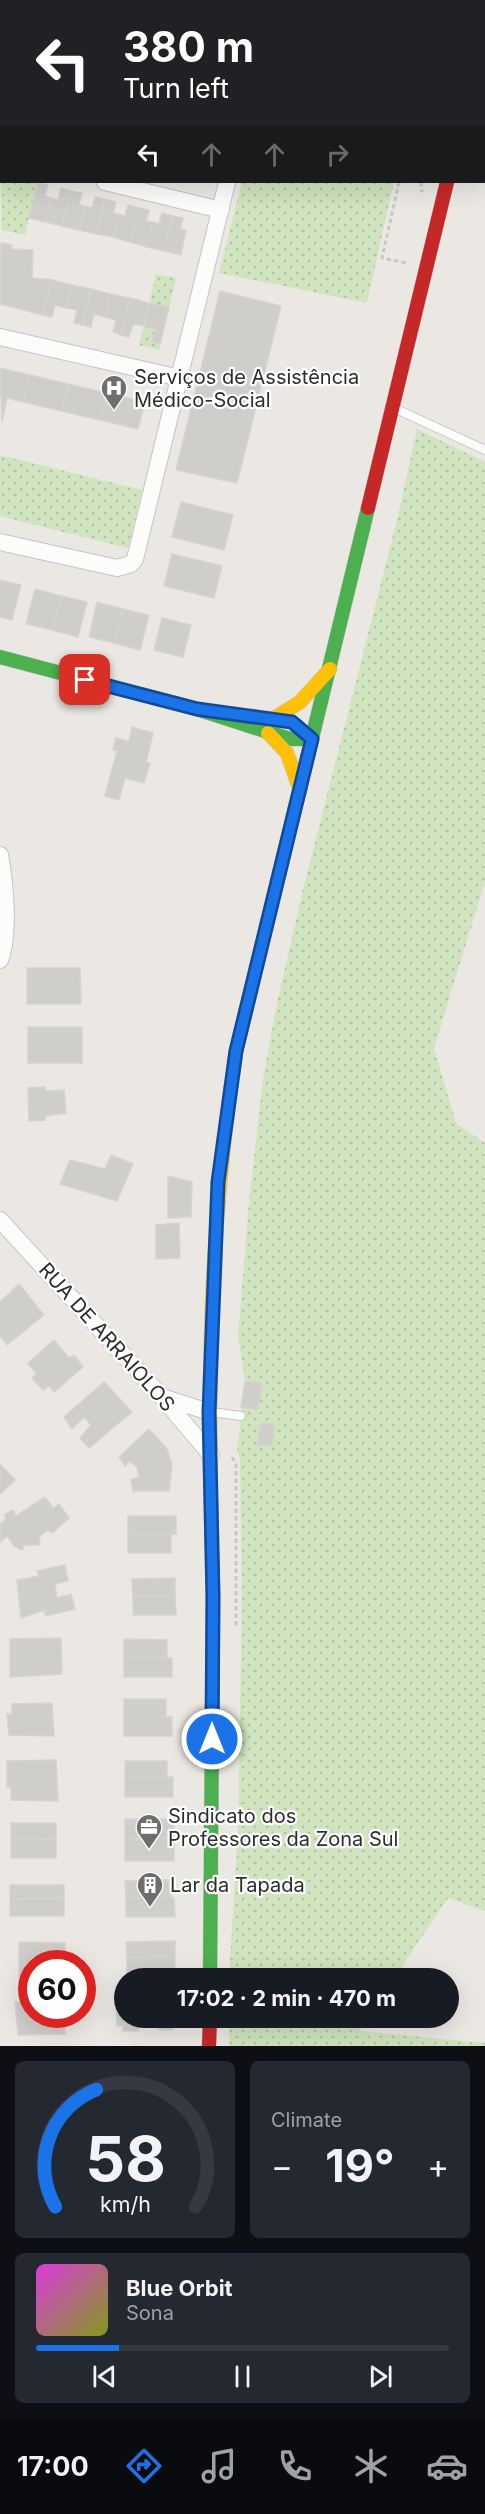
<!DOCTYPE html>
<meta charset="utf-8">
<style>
:root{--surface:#171b24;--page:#242831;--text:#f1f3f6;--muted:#9ea1a6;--line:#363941;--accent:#1a73e8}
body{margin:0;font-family:Inter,sans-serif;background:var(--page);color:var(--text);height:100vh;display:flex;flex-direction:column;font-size:22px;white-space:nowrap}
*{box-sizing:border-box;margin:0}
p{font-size:20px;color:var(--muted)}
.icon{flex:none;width:33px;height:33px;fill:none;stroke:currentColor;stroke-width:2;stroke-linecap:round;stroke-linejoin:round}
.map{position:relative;height:2046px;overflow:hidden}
.details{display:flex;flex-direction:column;gap:15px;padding:15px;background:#0d0f14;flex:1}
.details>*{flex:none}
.hud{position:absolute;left:0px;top:0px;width:486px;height:183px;box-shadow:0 6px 24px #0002;background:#202124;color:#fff;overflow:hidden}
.speed{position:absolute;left:18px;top:1950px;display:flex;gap:12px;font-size:30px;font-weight:700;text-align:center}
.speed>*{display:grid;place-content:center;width:78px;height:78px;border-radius:50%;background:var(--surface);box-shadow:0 6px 24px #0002;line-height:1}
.speed .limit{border:9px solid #d22;background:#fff;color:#111}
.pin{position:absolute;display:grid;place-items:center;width:51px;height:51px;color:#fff;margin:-26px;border-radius:12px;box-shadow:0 3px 9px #0006}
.me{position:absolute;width:66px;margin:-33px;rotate:0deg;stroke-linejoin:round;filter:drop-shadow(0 0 4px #0008)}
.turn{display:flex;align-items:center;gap:21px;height:126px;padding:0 24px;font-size:27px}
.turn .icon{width:78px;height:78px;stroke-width:2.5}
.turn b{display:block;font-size:42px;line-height:51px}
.lanes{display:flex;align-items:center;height:57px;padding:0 24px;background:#0003;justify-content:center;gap:30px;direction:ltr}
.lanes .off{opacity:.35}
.big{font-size:45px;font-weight:700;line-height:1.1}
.details .widget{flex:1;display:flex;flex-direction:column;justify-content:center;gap:9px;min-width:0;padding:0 21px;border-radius:9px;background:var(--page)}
.details .dial{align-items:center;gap:0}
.dial svg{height:156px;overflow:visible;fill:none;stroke:var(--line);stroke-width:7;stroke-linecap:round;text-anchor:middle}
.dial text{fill:var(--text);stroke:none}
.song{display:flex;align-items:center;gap:18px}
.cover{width:72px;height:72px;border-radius:9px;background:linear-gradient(135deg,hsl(300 70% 55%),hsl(70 70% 35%))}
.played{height:6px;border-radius:3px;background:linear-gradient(90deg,var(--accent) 20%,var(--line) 20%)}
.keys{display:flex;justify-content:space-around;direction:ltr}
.heat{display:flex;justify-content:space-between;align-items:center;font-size:33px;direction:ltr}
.details .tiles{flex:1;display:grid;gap:15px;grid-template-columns:1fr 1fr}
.widget:last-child{grid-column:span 2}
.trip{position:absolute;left:114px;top:1968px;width:345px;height:60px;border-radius:30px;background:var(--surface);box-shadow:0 6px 24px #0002;font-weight:700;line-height:60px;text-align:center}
.tabs{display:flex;height:96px;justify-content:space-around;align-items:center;background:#090b0e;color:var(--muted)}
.tabs .icon{width:42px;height:42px}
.tabs .current{color:var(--accent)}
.tabs b{font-size:27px;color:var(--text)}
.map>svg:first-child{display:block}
.grass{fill:url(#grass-dots)}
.building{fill:#d0cecb;stroke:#d6d3d0;stroke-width:1.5}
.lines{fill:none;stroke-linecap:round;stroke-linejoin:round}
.lane-casing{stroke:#c5c4c4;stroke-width:10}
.street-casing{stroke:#c5c4c4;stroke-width:18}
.fast-casing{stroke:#c5c4c4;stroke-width:15}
.slow-casing{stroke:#c5c4c4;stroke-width:15}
.jam-casing{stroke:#c5c4c4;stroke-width:15}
.path{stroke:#c8c8c8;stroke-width:3;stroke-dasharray:4.5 3;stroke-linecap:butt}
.lane{stroke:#fcfcfb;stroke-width:8}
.street{stroke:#fcfcfb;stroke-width:16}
.fast{stroke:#4caf50;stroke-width:14}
.slow{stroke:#ffc107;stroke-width:14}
.jam{stroke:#c62828;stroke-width:14}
.route-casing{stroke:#114b97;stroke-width:15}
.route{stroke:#1a73e8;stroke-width:10}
.labels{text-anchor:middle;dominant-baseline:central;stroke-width:4.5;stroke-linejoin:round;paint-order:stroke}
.poi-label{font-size:20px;fill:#2d2d2d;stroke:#fff;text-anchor:start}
.street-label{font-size:20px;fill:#2d2d2d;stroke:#fff}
</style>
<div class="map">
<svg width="485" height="2046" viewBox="0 0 485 2046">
<defs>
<pattern id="grass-dots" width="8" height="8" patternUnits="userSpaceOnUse" patternTransform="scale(1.5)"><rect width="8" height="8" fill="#d0e4bf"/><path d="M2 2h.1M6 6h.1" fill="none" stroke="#b3c4a4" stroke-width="1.8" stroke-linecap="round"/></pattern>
</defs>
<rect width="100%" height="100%" fill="#ebe8e4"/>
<path class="grass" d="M0,173L2,182L38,183L25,235L2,230Z
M242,182H394L367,303L219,273Z
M156,274L176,278L159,350L139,345Z
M417,429L485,462V882L434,1048L456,1123L485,1143V1911L448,1898L394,1978H229L238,1832L242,1598L240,1457L237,1452L245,1381L238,1337L249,1202L263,1079L278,998L305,882L397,520Z
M0,455L142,490L128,548L0,516Z
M229,2018H367L359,2031L485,2043V2046H229Z"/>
<path class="building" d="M118,0H280L286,2H125Z
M2,111V137H0Z
M38,183L48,185L45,196L51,198L46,222L29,218Z
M61,188L71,191L62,226L46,222L51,198L58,200Z
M71,191L82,193L79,205L85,206L79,230L62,226Z
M95,197L105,199L96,234L79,230L85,206L92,208Z
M105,199L116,202L113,213L119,214L113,237L96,234Z
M128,205L139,208L130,242L113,237L119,214L125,216Z
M139,208L149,210L146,221L153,222L147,247L130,242Z
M162,213L172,216L164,251L147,247L153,222L159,224Z
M172,216L183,218L180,229L186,230L181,255L164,251Z
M1,243L12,245L11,249L33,250L32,278L52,280L43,315L0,304Z
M52,280L72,285L66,308L55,305L52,317L43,315Z
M72,285L91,289L83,325L74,323L77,310L66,308Z
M91,289L110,294L105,317L94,314L91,327L83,325Z
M220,291L281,306L237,483L176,470Z
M110,294L130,298L121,335L113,332L116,320L105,317Z
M130,298L149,303L144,326L133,324L129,337L121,335Z
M149,303L169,307L160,344L152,342L155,329L144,326Z
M0,368L30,375L23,402L7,398L2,422Z
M30,375L68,384L62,411L23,402Z
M68,384L107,393L100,420L62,411Z
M107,393L145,402L138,429L100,420Z
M181,502L233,515L224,550L172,537Z
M172,554L222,566L214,598L164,586Z
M0,580L21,585L12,620L0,617Z
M35,589L61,596L52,630L26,624Z
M61,596L87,602L78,637L52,630Z
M97,602L123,609L114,643L89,637Z
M123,609L149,615L140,650L114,643Z
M162,618L191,625L183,657L154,650Z
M132,727L153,733L146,762L150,763L144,783L125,778L119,800L105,796L117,751L113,750L116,738L129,741Z
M27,968H80L81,1004H27Z
M28,1027H82V1063H28Z
M45,1087L46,1091L64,1090L66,1113L46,1116L45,1120L29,1121L28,1088Z
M111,1155L133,1164L117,1201L60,1184L70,1160L105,1169Z
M168,1176L192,1182L191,1217L168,1218Z
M179,1223L180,1258L156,1259V1225Z
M19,1284L44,1315L7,1345L0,1336V1302Z
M54,1340L69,1358L74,1355L83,1367L54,1392L49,1386L43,1390L32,1378L36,1374L28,1363Z
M245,1381L262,1383L258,1410L241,1407Z
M104,1382L132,1412L89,1448L80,1438L91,1425L84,1417L72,1429L64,1417Z
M260,1423L274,1424L272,1446L258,1445Z
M149,1429L167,1449L172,1465L169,1491H133L131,1480L139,1477L137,1467L130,1461L125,1466L119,1457Z
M0,1464L15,1480L0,1494Z
M45,1497L53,1508L59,1504L69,1518L52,1533L48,1530L40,1536L39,1545H25L22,1550L14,1546L7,1536L0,1542V1524L6,1519L4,1515L13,1510L16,1516Z
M128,1516H176V1534H128Z
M128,1534H171V1553H128Z
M65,1565L68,1581L55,1584L57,1598L71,1594L75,1609L45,1616V1610L21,1618L17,1580L39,1576L37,1571Z
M175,1578V1597L133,1596L132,1579Z
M133,1596L175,1597L176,1615H133Z
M61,1638L62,1674L10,1677V1639Z
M124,1639L167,1640V1658H124Z
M124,1658H172V1677H124Z
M124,1699H166V1717H124Z
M52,1703L54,1736L9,1735L7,1714H12V1704Z
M124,1717H172V1736H124Z
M56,1760L58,1801L11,1800V1787H7V1761Z
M125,1761H167V1777H125Z
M125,1777H173V1797H125Z
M125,1819H174V1838L125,1839Z
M11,1823H56V1839L11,1840Z
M174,1838V1861H125V1839Z
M56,1839V1858H11V1840Z
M171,1880V1898H126L125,1881Z
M10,1885H64V1898L10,1899Z
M64,1898V1916H10V1899Z
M126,1898H174L175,1917H126Z
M175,1941V1957H127L126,1942Z
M19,1942L65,1943V1964H32V1977L19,1978Z
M127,1957H175V1976L127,1977Z
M122,2001H124V2018H179V2024H173V2030H159L158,2024L138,2025V2031H123V2025L117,2026L116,2006H122Z
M15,2002H32V2014H65V2034L18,2035Z"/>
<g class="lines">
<g class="lane-casing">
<path id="lane" d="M460,2V0
M394,408L485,450
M211,1412L241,1416"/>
</g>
<g class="street-casing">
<path id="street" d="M30,0L37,2
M0,156H2
M105,182L221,210
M0,337L180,378
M0,542L117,568L131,564L135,559L227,182
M0,855C5,882 10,934 0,960
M0,1220L162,1397L211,1455
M162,1397L209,1412"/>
</g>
<g class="fast-casing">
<path id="fast" d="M484,33L485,31
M0,657L197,709L290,739H312
M229,1102L236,1051L368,508
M210,1978L213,1597L211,1503"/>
</g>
<g class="slow-casing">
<path id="slow" d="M252,716L292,722L312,739
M273,719L300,702L330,669
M268,733L287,753L300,790
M211,1503C208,1370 211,1235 229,1102"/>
</g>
<g class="jam-casing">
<path id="jam" d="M368,508L447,182
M209,2046L210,2018"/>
</g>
<path class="path" d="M0,58L2,60
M399,182L382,258L407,263
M421,182L422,192
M232,1457L236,1465V1626"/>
<use href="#lane" class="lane"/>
<use href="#street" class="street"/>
<use href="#fast" class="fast"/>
<use href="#slow" class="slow"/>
<use href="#jam" class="jam"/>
</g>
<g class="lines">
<g class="route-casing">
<path id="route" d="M85,680L197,709L292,722L312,739L236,1051L218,1182L209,1412L213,1597L212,1739"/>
</g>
<use href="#route" class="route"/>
</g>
<defs>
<g id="hospital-pin" transform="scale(1.35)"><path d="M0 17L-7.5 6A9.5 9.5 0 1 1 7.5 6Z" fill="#706e6d" stroke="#fff"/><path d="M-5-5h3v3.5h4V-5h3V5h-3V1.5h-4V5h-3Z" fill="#fff"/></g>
<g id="office-pin" transform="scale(1.35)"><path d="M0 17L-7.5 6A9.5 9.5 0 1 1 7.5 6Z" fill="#706e6d" stroke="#fff"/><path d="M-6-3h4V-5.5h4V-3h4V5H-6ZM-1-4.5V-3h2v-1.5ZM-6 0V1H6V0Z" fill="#fff"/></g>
<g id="building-pin" transform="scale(1.35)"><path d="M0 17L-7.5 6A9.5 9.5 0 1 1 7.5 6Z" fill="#706e6d" stroke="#fff"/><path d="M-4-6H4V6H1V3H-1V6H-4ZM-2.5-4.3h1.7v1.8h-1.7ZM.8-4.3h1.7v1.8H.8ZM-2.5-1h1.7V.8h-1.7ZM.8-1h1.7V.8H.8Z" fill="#fff"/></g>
</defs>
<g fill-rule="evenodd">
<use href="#hospital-pin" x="114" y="388"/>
<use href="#office-pin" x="149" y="1827"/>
<use href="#building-pin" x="150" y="1885"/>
</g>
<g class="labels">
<g class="poi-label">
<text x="134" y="377">Serviços de Assistência<tspan x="134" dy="23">Médico-Social</tspan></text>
<text x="168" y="1816">Sindicato dos<tspan x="168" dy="23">Professores da Zona Sul</tspan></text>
<text x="170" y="1885">Lar da Tapada</text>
</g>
<g class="street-label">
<text transform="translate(107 1337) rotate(48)">RUA DE ARRAIOLOS</text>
</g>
</g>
</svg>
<div class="speed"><div class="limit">60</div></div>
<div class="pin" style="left:85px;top:680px;background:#d93025"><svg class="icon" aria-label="arrive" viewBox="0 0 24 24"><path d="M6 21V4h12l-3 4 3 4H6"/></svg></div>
<svg class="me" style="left:212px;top:1739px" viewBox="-20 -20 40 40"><circle r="17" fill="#1a73e8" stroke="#fff" stroke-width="3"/><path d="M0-11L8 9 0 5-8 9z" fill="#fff"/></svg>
<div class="trip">17:02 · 2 min · 470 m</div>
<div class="hud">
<div class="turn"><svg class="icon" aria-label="left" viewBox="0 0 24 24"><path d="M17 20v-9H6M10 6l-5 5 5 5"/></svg><div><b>380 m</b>Turn left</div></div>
<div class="lanes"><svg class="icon" aria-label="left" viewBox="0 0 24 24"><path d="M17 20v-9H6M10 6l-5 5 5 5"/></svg><svg class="icon off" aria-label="ahead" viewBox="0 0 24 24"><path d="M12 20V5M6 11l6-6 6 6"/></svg><svg class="icon off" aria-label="ahead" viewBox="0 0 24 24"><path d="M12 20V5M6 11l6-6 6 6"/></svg><svg class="icon off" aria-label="right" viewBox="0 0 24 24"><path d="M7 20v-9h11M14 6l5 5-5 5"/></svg></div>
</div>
</div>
<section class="details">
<div class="tiles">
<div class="widget dial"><svg viewBox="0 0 100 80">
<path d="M14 69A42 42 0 1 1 86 69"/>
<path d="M14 69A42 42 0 0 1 35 9" stroke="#1a73e8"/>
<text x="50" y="56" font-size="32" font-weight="700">58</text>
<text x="50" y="72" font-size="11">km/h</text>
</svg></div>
<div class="widget"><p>Climate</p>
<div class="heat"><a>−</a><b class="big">19°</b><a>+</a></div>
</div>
<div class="widget">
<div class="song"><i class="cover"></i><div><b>Blue Orbit</b><p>Sona</p></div></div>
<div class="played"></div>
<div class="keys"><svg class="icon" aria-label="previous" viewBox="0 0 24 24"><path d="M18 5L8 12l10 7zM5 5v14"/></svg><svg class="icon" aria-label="pause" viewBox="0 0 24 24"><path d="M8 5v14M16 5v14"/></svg><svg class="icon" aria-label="next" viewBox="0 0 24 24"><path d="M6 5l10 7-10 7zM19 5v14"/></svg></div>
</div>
</div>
</section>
<nav class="tabs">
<b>17:00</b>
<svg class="icon current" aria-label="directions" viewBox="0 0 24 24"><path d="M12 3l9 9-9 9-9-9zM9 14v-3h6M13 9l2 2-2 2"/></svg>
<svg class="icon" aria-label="music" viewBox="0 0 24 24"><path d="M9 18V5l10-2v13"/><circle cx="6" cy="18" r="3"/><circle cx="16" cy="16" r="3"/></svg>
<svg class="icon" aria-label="phone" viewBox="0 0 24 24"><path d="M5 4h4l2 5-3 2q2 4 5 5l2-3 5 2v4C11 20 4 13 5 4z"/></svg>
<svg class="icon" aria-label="climate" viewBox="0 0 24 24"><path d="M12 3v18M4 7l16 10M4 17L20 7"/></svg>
<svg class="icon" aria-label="car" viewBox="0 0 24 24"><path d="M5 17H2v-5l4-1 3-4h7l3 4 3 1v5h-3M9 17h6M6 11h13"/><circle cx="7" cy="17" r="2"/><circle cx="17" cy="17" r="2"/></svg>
</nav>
